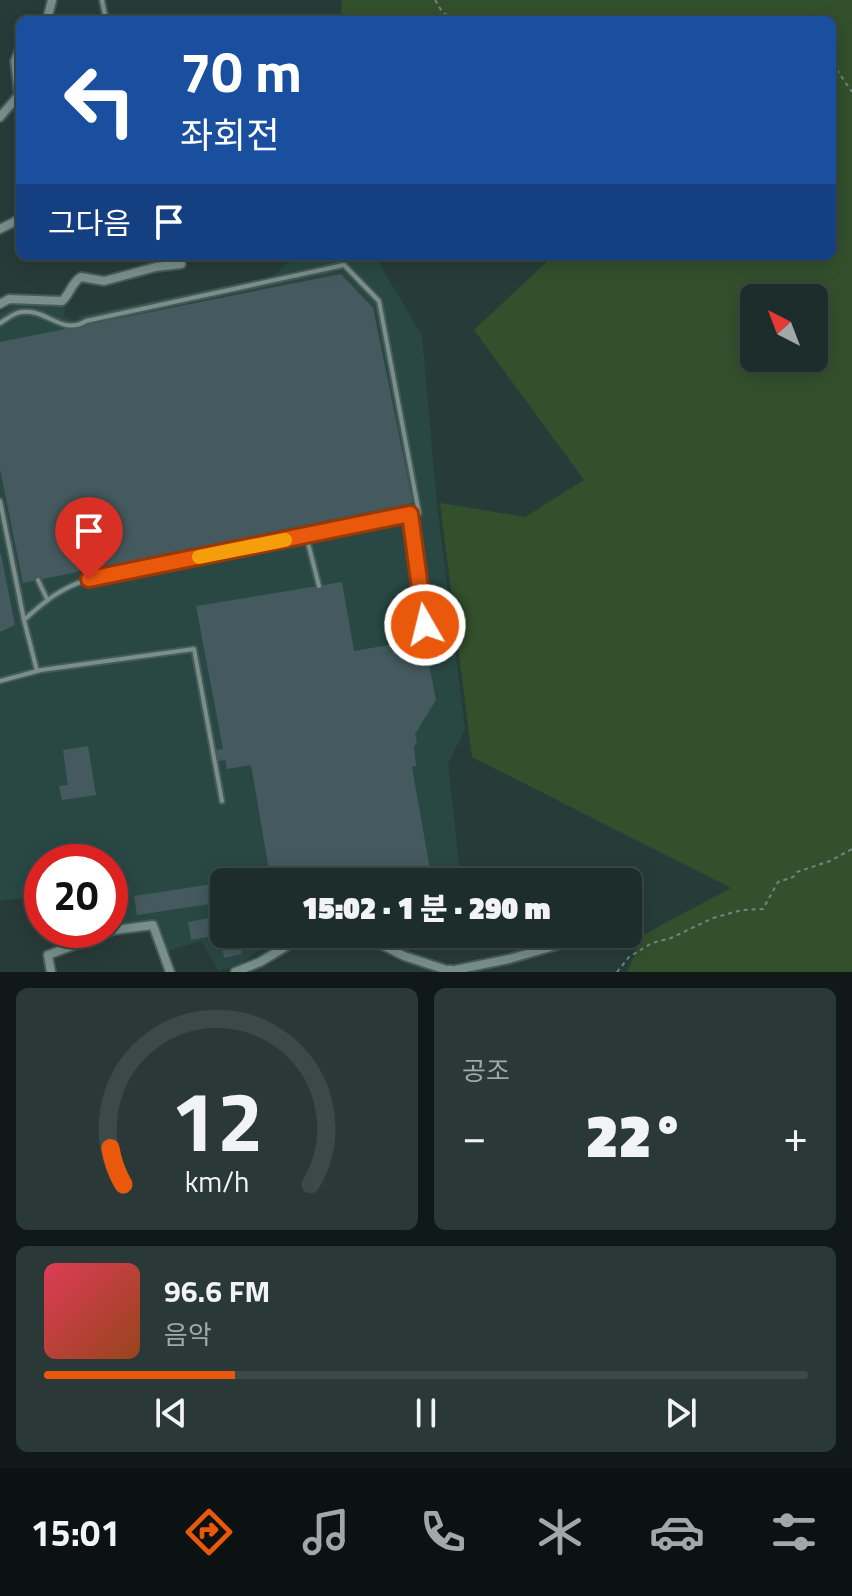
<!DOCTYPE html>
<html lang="ko">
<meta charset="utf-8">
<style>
:root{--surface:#1d2d2b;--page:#2a3937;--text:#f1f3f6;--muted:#a0a8a9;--line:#3b4947;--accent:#ea580c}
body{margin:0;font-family:"Titillium Web","Noto Sans KR",sans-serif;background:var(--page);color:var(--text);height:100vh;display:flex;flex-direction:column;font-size:30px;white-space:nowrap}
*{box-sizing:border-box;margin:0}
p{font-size:26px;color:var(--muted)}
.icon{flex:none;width:44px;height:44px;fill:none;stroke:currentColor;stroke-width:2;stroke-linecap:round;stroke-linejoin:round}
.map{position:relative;height:972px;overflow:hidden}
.side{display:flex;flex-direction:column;gap:16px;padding:16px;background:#101918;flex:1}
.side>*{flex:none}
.guide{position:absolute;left:16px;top:16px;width:820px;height:244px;border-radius:12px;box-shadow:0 4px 20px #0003,0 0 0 2px var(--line);background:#1a4fa0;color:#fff;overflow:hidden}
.needle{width:52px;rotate:318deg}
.buttons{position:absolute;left:740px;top:284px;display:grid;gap:16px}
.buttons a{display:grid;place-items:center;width:88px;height:88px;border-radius:12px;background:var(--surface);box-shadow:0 4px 20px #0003,0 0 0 2px var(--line);font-size:40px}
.speed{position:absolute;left:24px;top:844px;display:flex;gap:16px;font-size:40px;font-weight:700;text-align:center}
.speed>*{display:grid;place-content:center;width:104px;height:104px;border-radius:50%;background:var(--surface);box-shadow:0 4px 20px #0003,0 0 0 2px var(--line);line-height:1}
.speed .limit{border:12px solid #d22;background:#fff;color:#111}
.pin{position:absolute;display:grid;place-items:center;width:68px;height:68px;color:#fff;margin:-82px -34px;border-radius:50% 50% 50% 0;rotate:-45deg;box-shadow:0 0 8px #0007}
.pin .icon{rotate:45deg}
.me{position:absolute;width:88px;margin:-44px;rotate:352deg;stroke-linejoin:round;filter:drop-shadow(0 0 6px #0008)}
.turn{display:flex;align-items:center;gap:28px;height:168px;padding:0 32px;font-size:36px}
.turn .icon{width:104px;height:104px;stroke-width:2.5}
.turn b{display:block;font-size:56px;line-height:68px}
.then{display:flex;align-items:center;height:76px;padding:0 32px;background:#0003;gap:16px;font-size:30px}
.big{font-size:60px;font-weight:800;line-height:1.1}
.side .widget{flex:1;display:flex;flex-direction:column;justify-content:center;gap:12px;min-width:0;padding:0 28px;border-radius:12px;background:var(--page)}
.side .dial{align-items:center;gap:0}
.dial svg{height:208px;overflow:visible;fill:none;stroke:var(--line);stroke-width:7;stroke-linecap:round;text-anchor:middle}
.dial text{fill:var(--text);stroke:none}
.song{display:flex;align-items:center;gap:24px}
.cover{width:96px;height:96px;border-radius:12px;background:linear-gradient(135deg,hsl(350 70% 55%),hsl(20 70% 35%))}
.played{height:8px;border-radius:4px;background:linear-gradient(90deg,var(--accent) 25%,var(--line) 25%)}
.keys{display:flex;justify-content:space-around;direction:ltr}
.heat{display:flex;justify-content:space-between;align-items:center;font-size:44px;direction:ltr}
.side .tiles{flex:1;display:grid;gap:16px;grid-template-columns:1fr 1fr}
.widget:last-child{grid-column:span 2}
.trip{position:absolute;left:210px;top:868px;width:432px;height:80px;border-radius:12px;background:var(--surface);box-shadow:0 4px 20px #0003,0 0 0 2px var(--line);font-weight:800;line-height:80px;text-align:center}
.tabs{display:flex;height:128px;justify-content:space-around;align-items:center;background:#0c1211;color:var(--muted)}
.tabs .icon{width:56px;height:56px}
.tabs .selected{color:var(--accent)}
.tabs b{font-size:36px;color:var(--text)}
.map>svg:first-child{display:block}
.built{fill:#294844}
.green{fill:#33502c;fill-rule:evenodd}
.building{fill:#445a5e}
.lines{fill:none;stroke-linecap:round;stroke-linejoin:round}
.lane-casing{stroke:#475a57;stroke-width:8}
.street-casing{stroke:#475a57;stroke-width:12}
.secondary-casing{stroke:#475a57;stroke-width:15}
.path{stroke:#728481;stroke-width:2;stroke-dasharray:4 4;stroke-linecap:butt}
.lane{stroke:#788f8b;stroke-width:4}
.street{stroke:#788f8b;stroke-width:8}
.secondary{stroke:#788f8b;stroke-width:11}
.route-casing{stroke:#983908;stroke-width:20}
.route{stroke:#ea580c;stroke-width:14}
.slow{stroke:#f59e0b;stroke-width:14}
</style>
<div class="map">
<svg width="852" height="972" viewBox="0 0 852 972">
<rect width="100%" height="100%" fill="#273c39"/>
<path class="built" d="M295,256H375L422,336L437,505L465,729L448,763L460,874L453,882H224V934H283L240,964L219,971L201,941L167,951L154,918L124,924L122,904L110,891V862H42V896L0,901V313L15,304L65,307L64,316L75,321L79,316L273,276Z"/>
<path class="green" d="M342,0H852V972H627L643,935L731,888L472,757L440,503L525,517L584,480L474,330L553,256H832V20H340ZM754,298H814V358H754Z"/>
<path class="building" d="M341,274L373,308L413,503L23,583L0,469V342Z
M0,554H1L15,625L0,632Z
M342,582L354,651L424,639L436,700L415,734L417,742L414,747L416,766L412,767L432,881L271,882L251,765L227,769L225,760L214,762L211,751L223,749L196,606Z
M88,746L96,795L62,800L59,786L68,785L63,750Z
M254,871L256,882H224V895H221L218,877Z
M213,884L216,903L137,915L134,896Z
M224,915V934L191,940L188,922Z
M239,935L242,954L224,958L221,938Z"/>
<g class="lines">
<g class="lane-casing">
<path id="lane" d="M102,0L106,20
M0,323C5,320 12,315 17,313C45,305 61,337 86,321L344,265L379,301L419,513L89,579C61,588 46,600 24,620
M0,501L24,620L37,671
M410,514L425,625
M306,535L319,586
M38,580L47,599
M0,681L41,670L194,649L222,801"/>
</g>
<g class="street-casing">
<path id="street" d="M47,20L52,0
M0,117L19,95L15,61L20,49
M0,229L20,219
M0,304L9,299L62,301C70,294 72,282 81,277L104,281L156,267L181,264
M51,972L48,955L114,930L153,925L170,972
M235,972L260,962L290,944L302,939L362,938L376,942L404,956L450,971L509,959L582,938"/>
</g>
<g class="secondary-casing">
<path id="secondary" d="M450,972V971"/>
</g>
<path class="path" d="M435,0L443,13L457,20
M832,63L852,92
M617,972L629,957L652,943L671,938L713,918L742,910L763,909L778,882L793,877L797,872L830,861L852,849"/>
<use href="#lane" class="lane"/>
<use href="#street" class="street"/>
<use href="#secondary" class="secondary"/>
</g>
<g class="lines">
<g class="route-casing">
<path id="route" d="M89,579L410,514L425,625"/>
</g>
<use href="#route" class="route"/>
<path class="slow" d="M199,557L285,540"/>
</g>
</svg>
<div class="buttons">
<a><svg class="needle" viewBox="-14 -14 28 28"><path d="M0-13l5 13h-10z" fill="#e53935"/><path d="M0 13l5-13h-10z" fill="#a0a8a9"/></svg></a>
</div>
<div class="speed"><div class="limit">20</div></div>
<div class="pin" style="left:89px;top:579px;background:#d93025"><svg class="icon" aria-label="arrive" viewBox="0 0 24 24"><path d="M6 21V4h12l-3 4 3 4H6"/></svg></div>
<svg class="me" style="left:425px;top:625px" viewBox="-20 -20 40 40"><circle r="17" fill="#ea580c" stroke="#fff" stroke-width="3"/><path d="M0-11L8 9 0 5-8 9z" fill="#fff"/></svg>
<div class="trip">15:02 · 1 분 · 290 m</div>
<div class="guide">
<div class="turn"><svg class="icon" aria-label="left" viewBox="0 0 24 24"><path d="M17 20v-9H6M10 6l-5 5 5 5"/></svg><div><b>70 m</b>좌회전</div></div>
<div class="then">그다음<svg class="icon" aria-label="arrive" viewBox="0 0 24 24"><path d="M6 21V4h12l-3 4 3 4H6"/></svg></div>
</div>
</div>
<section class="side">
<div class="tiles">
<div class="widget dial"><svg viewBox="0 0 100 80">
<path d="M14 69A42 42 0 1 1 86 69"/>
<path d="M14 69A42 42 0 0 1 9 55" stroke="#ea580c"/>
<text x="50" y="56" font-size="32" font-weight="700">12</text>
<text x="50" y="72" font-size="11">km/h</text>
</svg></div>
<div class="widget"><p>공조</p>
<div class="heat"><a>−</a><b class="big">22°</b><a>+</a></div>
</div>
<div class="widget">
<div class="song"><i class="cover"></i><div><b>96.6 FM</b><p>음악</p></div></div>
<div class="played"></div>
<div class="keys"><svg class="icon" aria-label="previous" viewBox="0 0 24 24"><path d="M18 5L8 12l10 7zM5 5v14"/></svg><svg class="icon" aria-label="pause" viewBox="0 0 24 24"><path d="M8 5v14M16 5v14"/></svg><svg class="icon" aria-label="next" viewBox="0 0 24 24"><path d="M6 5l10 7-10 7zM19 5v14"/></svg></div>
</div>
</div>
</section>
<nav class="tabs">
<b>15:01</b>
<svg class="icon selected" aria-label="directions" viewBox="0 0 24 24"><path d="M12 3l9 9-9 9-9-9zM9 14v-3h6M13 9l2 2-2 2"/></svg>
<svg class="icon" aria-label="music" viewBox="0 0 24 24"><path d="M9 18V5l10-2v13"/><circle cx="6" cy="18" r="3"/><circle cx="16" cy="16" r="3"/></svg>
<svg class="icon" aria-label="phone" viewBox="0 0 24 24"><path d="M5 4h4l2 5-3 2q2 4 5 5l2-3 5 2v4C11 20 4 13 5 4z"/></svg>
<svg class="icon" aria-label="climate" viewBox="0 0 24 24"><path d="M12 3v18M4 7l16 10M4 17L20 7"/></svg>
<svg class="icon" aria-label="car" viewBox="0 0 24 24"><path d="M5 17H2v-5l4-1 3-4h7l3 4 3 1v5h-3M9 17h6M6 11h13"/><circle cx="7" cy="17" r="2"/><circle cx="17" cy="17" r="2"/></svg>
<svg class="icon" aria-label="filters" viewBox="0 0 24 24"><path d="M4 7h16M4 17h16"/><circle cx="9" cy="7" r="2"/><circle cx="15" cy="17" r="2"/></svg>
</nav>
